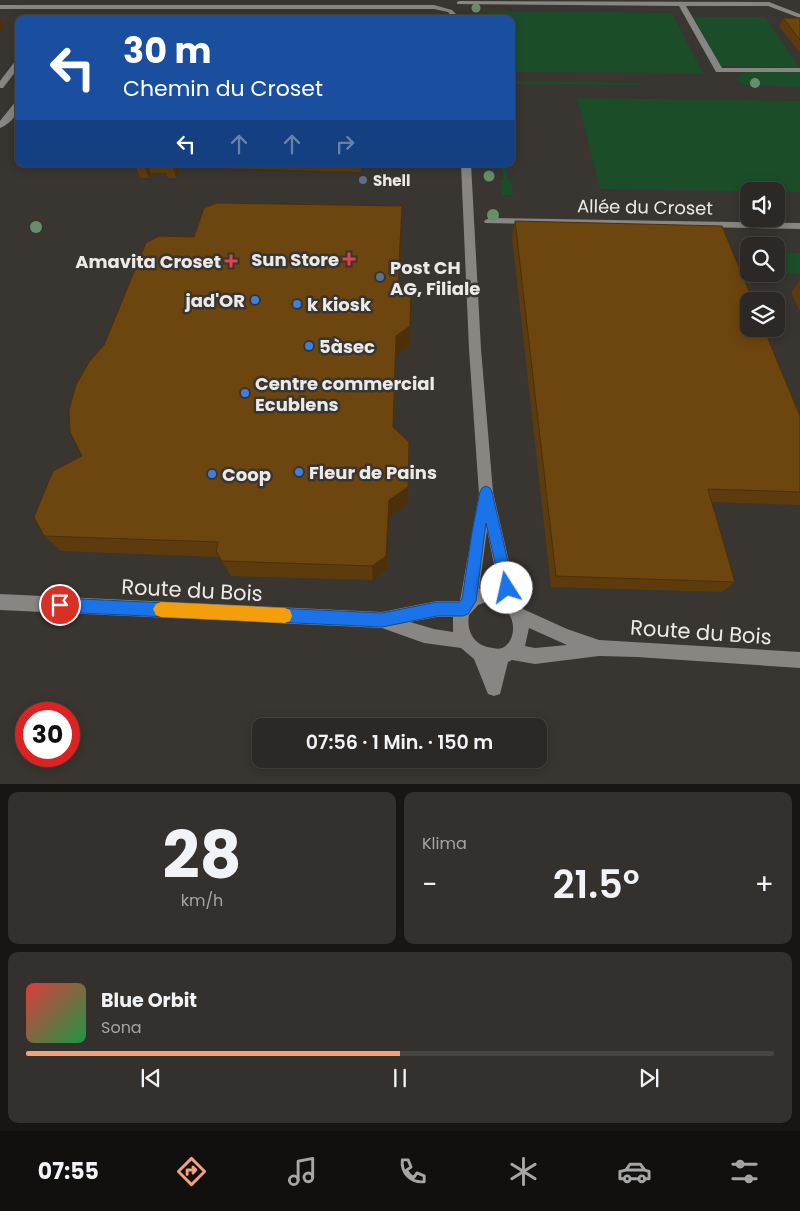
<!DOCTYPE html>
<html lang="de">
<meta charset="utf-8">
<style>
:root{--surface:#2b2825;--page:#33302d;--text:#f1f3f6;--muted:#a6a6a7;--line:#474442;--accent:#f0a27a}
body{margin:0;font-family:Poppins,sans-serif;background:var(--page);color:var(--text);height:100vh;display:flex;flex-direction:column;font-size:19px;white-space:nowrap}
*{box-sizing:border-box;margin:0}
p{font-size:16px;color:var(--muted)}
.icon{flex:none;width:28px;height:28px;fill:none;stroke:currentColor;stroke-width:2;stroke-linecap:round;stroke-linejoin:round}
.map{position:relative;height:784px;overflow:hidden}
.side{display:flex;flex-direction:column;gap:8px;padding:8px;background:#181614;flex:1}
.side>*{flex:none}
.hud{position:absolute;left:15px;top:15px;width:500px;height:152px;border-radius:10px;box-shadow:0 2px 12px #0003,0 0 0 1px var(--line);background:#1a4fa0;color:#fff;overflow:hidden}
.tools{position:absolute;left:740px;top:182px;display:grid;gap:10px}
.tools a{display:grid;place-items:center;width:45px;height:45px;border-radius:10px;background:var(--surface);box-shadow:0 2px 12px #0003,0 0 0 1px var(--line);font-size:25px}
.speed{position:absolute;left:15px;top:702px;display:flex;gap:10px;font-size:25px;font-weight:700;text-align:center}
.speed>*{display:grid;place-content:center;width:65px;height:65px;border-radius:50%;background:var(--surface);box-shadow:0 2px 12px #0003,0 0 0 1px var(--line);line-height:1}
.speed .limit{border:8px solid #d22;background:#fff;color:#111}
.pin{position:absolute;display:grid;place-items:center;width:42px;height:42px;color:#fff;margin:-21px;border:2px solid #fff;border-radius:50%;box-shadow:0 1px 5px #0007}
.me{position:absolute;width:55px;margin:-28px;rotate:350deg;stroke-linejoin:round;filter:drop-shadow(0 0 4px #0008)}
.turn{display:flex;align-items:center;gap:18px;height:105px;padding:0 25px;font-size:22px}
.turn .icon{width:65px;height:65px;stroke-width:2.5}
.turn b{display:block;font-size:35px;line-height:42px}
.lanes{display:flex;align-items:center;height:48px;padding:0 25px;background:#0003;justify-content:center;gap:25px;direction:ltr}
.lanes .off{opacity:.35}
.big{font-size:38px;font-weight:600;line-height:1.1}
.side .card{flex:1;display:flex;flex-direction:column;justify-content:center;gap:8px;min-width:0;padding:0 18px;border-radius:10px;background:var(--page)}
.side .dial{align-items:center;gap:0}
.dial b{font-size:65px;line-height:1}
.song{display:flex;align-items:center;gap:15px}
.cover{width:60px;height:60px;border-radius:8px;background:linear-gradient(135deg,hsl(0 70% 55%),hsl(140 70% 35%))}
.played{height:5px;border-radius:2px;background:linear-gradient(90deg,var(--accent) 50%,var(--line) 50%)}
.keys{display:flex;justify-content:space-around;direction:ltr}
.heat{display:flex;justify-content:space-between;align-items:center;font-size:28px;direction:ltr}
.side .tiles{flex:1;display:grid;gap:8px;grid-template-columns:1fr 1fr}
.card:last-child{grid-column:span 2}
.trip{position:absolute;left:252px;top:718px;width:295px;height:50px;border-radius:10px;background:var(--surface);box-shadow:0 2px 12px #0003,0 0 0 1px var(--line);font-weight:600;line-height:50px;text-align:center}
.tabs{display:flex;height:80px;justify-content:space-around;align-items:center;background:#11100f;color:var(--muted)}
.tabs .icon{width:35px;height:35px}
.tabs .selected{color:var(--accent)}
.tabs b{font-size:22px;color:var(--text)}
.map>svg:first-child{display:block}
.green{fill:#1c4d29}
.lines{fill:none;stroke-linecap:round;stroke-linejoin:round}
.minor{fill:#878683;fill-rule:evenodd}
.tree{fill:#658e6a}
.wall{fill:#5e3b0c}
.shaded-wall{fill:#4c300a}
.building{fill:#6d450e;stroke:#4c300a}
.route{fill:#1a73e8;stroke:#114b97}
.slow{fill:#f59e0b}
.service-dot{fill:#5c6f8a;stroke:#393531;stroke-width:2}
.health-dot{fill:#e0444e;stroke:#393531;stroke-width:2}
.shop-dot{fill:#3f7fe0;stroke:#393531;stroke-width:2}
.labels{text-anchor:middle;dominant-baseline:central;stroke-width:5;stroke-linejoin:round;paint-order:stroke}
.far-poi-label{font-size:15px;font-weight:bold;fill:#eceae7;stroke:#393531;text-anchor:start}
.street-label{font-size:18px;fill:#eceae7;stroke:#393531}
.poi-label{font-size:18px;font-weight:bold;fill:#eceae7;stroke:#393531;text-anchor:start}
.near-street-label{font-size:21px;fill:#eceae7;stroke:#393531}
</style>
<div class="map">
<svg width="800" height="784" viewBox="0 0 800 784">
<rect width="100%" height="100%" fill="#393531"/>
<path class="green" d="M486,11L672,13L703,73L511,72V19H487Z
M693,17H765L800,68L721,66Z
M745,72H800V87L746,85L735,79Z
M516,81L639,83L640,85L517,84Z
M577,98L800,101V192L600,189Z
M502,164H506L508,180H511L513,195H502L501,180H504Z
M776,252L800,253V274L776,273Z"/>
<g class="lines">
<path class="minor" d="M459,1L769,2L800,14V18L768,6H686L722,68H800V72H716L679,6L457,4V2Z
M0,5H434L452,10L461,19H454L448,12L434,9H0Z
M16,60H19V67L3,88H0V81Z
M16,101H19C19,113 12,123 0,128V121Z
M461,164H471L481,349L493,492L515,588L523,609L567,629L599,640L800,652V668L637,657L599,656L535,664L512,660L508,662L500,694L494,696L488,694L474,659L461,648L424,643L382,628L0,610V594L382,612L437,601H460L479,494L469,349ZM487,530L499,588L500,590L486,586L479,589ZM486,602C494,604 501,606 507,612C516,621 515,640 504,647C501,649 497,649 493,648C475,647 466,632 469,615L478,605ZM437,617H453V632L434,629L410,622ZM529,628L567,645L535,648L525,646Z
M489,218L800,223V229L485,223L484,221Z"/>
</g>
<g class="tree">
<circle cx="476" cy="8" r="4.5"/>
<circle cx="755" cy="83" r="5"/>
<circle cx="489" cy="176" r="5.5"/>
<circle cx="493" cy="215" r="6"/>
<circle cx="36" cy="227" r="6"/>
</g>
<path class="wall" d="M783,18H800V53L779,26Z
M64,164H380V166H361V172L181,167L176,178H168L166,173H151L149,178H140L136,168L66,166Z
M515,221L800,416V505L712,502L735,582L722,592L551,587L512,237Z
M402,228L399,284L410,346L396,356L394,428L409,442L408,504L389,517L387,570L373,580L231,576L219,557L61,551L44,536L82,456L104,345L194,237Z
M800,280V311L791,293Z"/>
<path class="shaded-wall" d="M0,18L4,27L0,32Z
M143,164H148L151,173L149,178Z
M172,164H180L181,167L176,178Z
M402,206V228L398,304V283Z
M411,295L410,346L396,356L393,446V427L396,336Z
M408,487V504L389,517L387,570L373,580L372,566L389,500Z"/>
<path class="building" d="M783,18H800V40Z
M217,203L402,206L398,283L411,295L410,326L396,336L393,427L409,442L408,487L389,500L386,556L372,566L222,561L216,551L218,542L44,536L34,517L53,471L82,456L70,432L69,410L76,385L89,362L104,345L146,243L159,236L194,237L204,208Z
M515,221L722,226L753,301H749V329H764L800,416V492L708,489L735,582L556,576Z"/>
<path class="route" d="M486,486L490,488L492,492L514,588L512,593L507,595L502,593L486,523L476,601L468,614L463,616H437L382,627L60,612L55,610L53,605L55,600L60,598L382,613L437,602H460L462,599L472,532L480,492L482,488Z"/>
<path class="slow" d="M161,602L285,608L290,610L292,616L290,621L285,623L161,617L156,615L153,609L156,604Z"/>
<g class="service-dot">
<circle cx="363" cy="180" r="5"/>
<circle cx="380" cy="277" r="5"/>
</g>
<g class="health-dot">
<path d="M346.5 251.5h5v5h5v5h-5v5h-5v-5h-5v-5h5z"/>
<path d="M228.5 253.5h5v5h5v5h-5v5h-5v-5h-5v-5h5z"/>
</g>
<g class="shop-dot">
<circle cx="255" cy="300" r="5"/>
<circle cx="297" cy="304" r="5"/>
<circle cx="309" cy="346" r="5"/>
<circle cx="245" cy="393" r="5"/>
<circle cx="299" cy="472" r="5"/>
<circle cx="212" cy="474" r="5"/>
</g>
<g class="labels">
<g class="far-poi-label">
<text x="373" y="180">Shell</text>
</g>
<g class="street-label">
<text transform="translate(645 207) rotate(1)">Allée du Croset</text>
</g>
<g class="poi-label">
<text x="339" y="259" text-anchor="end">Sun Store</text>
<text x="221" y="261" text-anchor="end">Amavita Croset</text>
<text x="390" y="267">Post CH<tspan x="390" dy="21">AG, Filiale</tspan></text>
<text x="245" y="300" text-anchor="end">jad'OR</text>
<text x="307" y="304">k kiosk</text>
<text x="319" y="346">5àsec</text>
<text x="255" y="383">Centre commercial<tspan x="255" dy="21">Ecublens</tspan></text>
<text x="309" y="472">Fleur de Pains</text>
<text x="222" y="474">Coop</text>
</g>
<g class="near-street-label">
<text transform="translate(192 590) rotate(3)">Route du Bois</text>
<text transform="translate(701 632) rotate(4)">Route du Bois</text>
</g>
</g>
</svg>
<div class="tools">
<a><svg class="icon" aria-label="sound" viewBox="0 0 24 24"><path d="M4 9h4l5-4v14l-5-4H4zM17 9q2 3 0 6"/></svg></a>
<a><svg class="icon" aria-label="search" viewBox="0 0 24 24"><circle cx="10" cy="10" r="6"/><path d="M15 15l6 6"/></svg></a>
<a><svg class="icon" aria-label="layers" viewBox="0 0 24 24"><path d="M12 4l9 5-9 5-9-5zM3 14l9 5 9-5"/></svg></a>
</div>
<div class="speed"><div class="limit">30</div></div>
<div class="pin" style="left:60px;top:605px;background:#d93025"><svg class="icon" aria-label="arrive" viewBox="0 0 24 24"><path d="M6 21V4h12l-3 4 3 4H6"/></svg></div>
<svg class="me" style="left:507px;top:588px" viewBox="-20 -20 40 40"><circle r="19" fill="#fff"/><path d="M0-13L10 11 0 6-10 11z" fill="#1a73e8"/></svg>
<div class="trip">07:56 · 1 Min. · 150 m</div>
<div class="hud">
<div class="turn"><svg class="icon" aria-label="left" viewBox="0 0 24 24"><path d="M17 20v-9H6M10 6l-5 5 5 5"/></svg><div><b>30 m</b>Chemin du Croset</div></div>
<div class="lanes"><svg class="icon" aria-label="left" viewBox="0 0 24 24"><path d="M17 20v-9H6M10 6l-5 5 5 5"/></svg><svg class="icon off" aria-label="ahead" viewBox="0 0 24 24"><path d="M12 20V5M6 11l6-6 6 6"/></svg><svg class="icon off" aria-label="ahead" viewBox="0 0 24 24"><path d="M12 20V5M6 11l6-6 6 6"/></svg><svg class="icon off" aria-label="right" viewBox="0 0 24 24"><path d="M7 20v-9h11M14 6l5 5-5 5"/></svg></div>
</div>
</div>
<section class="side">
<div class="tiles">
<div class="card dial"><b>28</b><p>km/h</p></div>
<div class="card"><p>Klima</p>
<div class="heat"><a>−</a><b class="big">21.5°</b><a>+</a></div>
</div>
<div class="card">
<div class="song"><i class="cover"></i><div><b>Blue Orbit</b><p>Sona</p></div></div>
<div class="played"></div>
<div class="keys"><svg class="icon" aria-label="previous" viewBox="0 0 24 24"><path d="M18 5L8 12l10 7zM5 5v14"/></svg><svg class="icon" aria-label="pause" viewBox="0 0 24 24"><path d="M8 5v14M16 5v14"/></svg><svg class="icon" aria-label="next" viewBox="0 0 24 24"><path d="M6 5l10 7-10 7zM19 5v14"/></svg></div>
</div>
</div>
</section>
<nav class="tabs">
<b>07:55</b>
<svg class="icon selected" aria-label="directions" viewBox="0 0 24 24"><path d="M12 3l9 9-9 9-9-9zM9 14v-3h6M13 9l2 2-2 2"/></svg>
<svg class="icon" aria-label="music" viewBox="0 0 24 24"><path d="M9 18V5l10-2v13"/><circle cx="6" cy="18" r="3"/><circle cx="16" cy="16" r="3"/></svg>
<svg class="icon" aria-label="phone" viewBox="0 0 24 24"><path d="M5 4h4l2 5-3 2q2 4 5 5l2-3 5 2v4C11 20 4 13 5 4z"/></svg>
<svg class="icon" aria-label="climate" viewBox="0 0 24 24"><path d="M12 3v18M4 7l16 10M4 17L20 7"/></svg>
<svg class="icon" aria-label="car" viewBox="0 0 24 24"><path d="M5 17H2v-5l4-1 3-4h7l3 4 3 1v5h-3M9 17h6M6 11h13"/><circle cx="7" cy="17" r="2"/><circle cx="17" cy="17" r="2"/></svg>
<svg class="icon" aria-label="filters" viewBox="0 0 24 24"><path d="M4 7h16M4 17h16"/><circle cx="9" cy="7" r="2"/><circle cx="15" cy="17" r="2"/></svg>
</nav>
